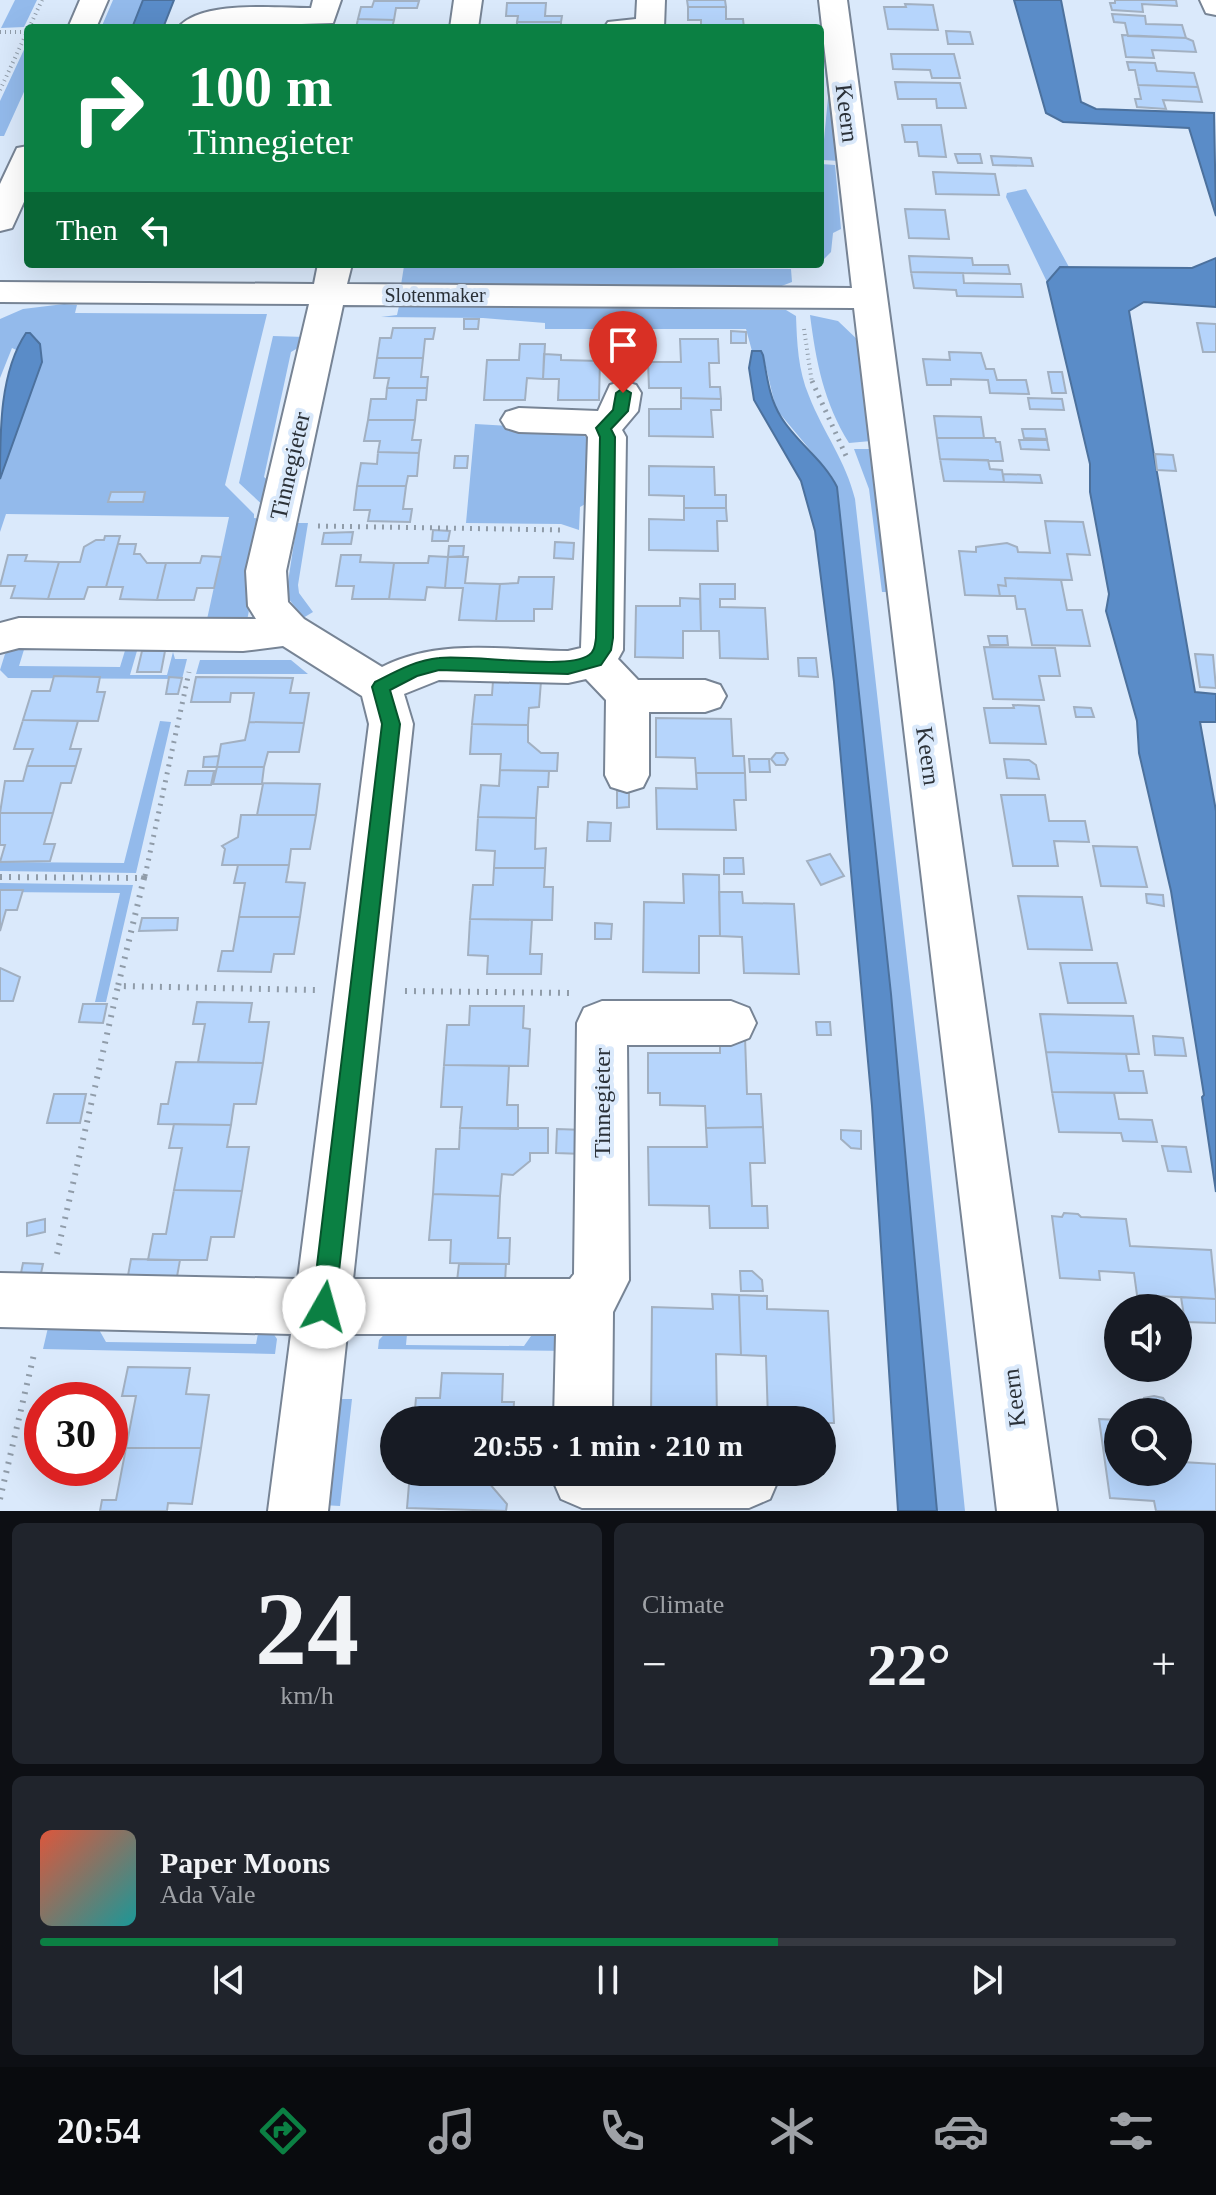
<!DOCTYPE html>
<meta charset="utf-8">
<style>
:root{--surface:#171b24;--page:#20242c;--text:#f1f3f6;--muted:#9ea1a6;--line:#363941;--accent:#0b8043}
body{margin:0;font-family:"Times New Roman",serif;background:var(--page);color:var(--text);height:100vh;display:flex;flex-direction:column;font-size:30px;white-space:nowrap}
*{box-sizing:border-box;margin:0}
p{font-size:26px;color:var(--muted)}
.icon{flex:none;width:44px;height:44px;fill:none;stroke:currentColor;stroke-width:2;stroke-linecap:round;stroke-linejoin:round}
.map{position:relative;height:1511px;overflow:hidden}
.panel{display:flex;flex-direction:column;gap:12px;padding:12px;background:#0d0f14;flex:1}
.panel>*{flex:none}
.top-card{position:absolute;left:24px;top:24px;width:800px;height:244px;border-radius:8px;box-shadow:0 8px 32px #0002;background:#0b8043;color:#fff;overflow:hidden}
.controls{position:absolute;left:1104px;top:1294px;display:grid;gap:16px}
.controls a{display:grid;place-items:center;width:88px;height:88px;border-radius:50%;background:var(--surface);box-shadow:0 8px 32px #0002;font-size:40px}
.speed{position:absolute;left:24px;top:1382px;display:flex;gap:16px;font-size:40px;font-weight:700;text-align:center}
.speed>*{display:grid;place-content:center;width:104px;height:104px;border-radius:50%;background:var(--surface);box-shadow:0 8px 32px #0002;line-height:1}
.speed .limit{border:12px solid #d22;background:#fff;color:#111}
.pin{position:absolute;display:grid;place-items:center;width:68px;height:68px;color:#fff;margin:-82px -34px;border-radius:50% 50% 50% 0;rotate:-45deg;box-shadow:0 0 8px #0007}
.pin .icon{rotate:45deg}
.me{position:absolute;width:88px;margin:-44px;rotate:7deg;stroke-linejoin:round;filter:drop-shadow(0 0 6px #0008)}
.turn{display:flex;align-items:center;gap:28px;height:168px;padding:0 32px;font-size:36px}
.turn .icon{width:104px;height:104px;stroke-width:2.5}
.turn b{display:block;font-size:56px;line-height:68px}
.then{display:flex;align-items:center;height:76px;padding:0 32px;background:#0003;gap:16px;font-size:30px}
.big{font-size:60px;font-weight:700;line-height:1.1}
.panel .widget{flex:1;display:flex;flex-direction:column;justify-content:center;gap:12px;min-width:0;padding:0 28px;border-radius:12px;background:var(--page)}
.panel .dial{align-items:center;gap:0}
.dial b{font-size:104px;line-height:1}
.song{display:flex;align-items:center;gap:24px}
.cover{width:96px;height:96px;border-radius:12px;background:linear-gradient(135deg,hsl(10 70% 55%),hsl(180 70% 35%))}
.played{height:8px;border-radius:4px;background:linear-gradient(90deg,var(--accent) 65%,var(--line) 65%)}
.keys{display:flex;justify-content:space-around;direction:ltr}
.heat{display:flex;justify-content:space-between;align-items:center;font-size:44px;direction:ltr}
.panel .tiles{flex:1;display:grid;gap:12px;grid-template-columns:1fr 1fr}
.widget:last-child{grid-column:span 2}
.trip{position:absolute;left:380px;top:1406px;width:456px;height:80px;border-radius:40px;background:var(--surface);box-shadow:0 8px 32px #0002;font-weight:700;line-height:80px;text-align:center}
.menu{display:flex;height:128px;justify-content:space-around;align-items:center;background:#090b0e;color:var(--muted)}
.menu .icon{width:56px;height:56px}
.menu .selected{color:var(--accent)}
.menu b{font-size:36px;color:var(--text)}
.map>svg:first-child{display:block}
.green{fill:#93baeb}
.water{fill:#5a8cc8;stroke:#4c719d;stroke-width:2}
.building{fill:#b6d5fc;stroke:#a2b0c1;stroke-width:2}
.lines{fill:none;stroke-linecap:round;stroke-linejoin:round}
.minor-casing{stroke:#778495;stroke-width:4}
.path-far2{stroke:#909ca9;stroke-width:4;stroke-dasharray:1 4;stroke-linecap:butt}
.path-far1{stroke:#909ca9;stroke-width:5;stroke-dasharray:2 6;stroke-linecap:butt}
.path{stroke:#909ca9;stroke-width:6;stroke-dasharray:2 7;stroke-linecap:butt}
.minor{fill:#fff;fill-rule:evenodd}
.route{fill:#0b8043;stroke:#07532c;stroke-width:2}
.labels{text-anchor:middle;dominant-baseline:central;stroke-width:8;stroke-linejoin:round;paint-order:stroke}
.far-street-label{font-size:20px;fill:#2b3138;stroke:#dae9fb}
.street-label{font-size:24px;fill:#2b3138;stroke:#dae9fb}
</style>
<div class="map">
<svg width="1216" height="1511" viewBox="0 0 1216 1511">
<rect width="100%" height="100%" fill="#dae9fb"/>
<path class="green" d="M15,0H37L24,27L1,28Z
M113,0H143L132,28H101Z
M818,3H823L840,161L822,160L828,98Z
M28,41V83L4,136H0V101Z
M821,164L835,165L841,229L833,233L831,252L820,263Z
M1026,189L1069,267H1060L1047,282L1006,197L1007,193Z
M404,266L791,269L792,282L779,287L401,285Z
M64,304L77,305L75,313L267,314L225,485L254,514V518L266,519L247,621L206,624L229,517L6,514L0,532V479L42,362L12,348L0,378V319L23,309Z
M399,306L786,310L796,316C797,343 798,370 809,396C823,432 846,461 855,499L925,1118L965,1511H937L891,994L837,487L831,475L776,409L763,355L760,351H752L746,329H545V323L483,318L381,317L397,315Z
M810,315L838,321L860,342L871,441L849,443C824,403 816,362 810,315Z
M273,336L305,337L303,345L291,352L264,477L274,485L269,511L239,483Z
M475,424L575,430L595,443L594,499L580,507L579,530L561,524L466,523Z
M854,449H872L889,592H882L869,489Z
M297,523H308L298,585L299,593L313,612L303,618L286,595Z
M19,643H26L19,666L120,667L127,644H139L130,675H167L173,652L175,659H187L182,679L8,678L0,670L5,654Z
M200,660H291L308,674H196Z
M160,721L171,722L136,873L0,871V862L124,863Z
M0,883L133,885L106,1002H95L120,893L0,892Z
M50,1319H93L106,1342L256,1344L260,1323L267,1324L277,1339L275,1354L43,1349Z
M395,1323H408L406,1345L524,1346L538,1326L548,1325L572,1351L378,1349L379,1340Z
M335,1399H352L340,1506L322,1505Z"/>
<path class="water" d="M143,0H174L163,28H132Z
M1014,0H1061L1081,102L1096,109L1214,113L1216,216L1189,128L1063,122L1046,113Z
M1216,258V307L1144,302L1129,311L1195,692L1216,694V722H1200L1216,811V1192L1202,1097L1204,1095L1171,891L1139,753L1137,721L1106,611L1109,594L1090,492V464L1047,282L1060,267L1192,268Z
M26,333H30L40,344L42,362L0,479C0,429 0,372 26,333Z
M752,351H761L763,355C767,376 769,398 781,417C796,442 824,460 837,487L891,994L937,1511H898L872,1106L834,682L815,531L801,481L754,400L749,368Z"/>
<path class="building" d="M687,0H725L726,7H688Z
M1115,0H1176L1177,6L1142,4L1143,12L1112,10L1110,3H1115Z
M374,1H419L417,8H396L394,20L358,19L361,7H372Z
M507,3H546L545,16H562L561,22H517L518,16H506Z
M905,4L933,5L938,30L888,29L884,7H906Z
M688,7H726V19H743L744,28H701V20H688Z
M1112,14L1145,16L1146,24L1182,25L1186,38L1128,36L1125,23L1114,22Z
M358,19L394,20L392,28H398H356Z
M517,22H561V28H517Z
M946,31L970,32L973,44H948Z
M1122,35L1186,38L1193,41L1196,52L1152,50L1154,58L1126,57Z
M891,54H954L960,78H932L930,70L893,69Z
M1127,62L1155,63L1157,71L1194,73L1198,87L1138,85L1135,70H1129Z
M895,82L960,83L966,108H937L936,99H898Z
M1138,85L1198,87L1202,102L1163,100L1166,109L1137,107L1135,99H1141Z
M902,125H941L946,157L919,156L917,142H905Z
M955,154H980L982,163H958Z
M991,156L1031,158L1033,166L993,165Z
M933,172L995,174L999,195L936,194Z
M905,209L945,210L949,239L909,238Z
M909,256L972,258L973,265H1008L1010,274L911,272Z
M911,272L963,273L964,283L1021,284L1023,297L957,296L956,290L914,288Z
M464,319H479L478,329H464Z
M1197,323L1216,324V352H1203Z
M393,328H435L433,339H425L423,358H377L380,338H391Z
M731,331L746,332V343H731Z
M680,339H718L719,363H709L710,387H720L721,399L681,398V388H649L648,362H681Z
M520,344H545L543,379L527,378L525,400H484L487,360H519Z
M949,352L981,353L986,369H994L997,380H1026L1029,394L990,393L988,380L951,379V385H927L923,359L950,360Z
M544,354L561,355V360L600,361L599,400H558L559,379H543Z
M377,358H423L421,377H428L427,388H387L389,378H374Z
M1048,372H1062L1066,393H1052Z
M387,388H427L426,400H417L415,420H368L371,399H386Z
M681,398L721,399V410H711L713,437L649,436V409H681Z
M1028,398L1062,399L1064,410L1030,409Z
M934,416L981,417L984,438H937Z
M368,420H415L412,440H421L419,453L378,452L380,441H364Z
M1022,429H1045L1047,439L1024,438Z
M937,438H995L996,442H1000L1003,461L940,459Z
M1019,440H1047L1049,450L1021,449Z
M378,452L419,453L417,476H408L406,486H357L361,463L377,464Z
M1155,454L1173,455L1176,471L1157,470Z
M455,456H468L467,468H454Z
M940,459L988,460L990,469L1002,470L1004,482L944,481Z
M649,466L714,467L715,495H726V508H684V496L649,495Z
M1003,474L1040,475L1042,483L1004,482Z
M357,486H406L403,509H412L410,522L368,521L370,510H354Z
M111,492H145L143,502H108Z
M684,508H726L727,521H717L718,551L649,550V519L684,520Z
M1045,521L1083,522L1090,555L1067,554L1072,580L1005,578L1006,586L998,585L1000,596L965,595L959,551L976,552V547L1007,543L1017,547L1018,552L1050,553Z
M433,530L450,531L448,541H432Z
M353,532L351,544H322L324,533Z
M105,536H120L106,587H88L84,599H48L59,562H80L84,547L96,540H104Z
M555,542L574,543L573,559L554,558Z
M118,544H136L134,554H140L147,563H166L157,600L120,599L123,587H106Z
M449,546H464L463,556L448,557Z
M8,555H27L25,561L59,562L48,599L11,598L15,586H0Z
M341,555H361L360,562L394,563L389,599H352L354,586H336Z
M202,556L221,557L214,588H197L194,600H157L166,563H200Z
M429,556L448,557L445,588L427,587L425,600L389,599L394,563H428Z
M448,557H468L465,583L500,584L496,621L459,620L463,588H445Z
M519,577H554L552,609H534V621H496L500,584L518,583Z
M1005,578L1061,580L1067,610H1082L1090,646L1032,645L1025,609H1017L1015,596H1000L998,585L1006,586Z
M700,584H735V599H720V607L765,608L768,659L720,658L719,631H701Z
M680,598L700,599L701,631H683V658L635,657L636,606H680Z
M988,636H1007L1008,645H990Z
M984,647L1055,648L1060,676H1039L1044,700L993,699Z
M142,651H165L161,672H137Z
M1195,654L1213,655L1216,688L1200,687Z
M798,658H816L818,677L799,676Z
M54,676L100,677L97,692H105L98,721L23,720L32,691H50Z
M169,677L182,678L178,694H166Z
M196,677L293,678L290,693H309L304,723L249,722L254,693H231L230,702H191Z
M493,681H541L539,707L529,708L528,725L472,724L475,695H492Z
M1013,705L1039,706L1046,744L990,743L984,708H1014Z
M1074,707L1091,708L1094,717H1076Z
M656,718L731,719L733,756H744L745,773H696L695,758L656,757Z
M23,720L78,721L70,749H81L76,766H27L33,749H14Z
M249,722L304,723L299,752H268L264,767H217L221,744L245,740Z
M472,724L528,725V742L541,753H558L557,771L500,770L501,754H470Z
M776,753H784L788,759L785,765H776L771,759Z
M219,756L217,767H203L204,757Z
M749,759H769L770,772H750Z
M1004,759L1029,760L1036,765L1039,779L1007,778Z
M27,766H76L71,783H61L53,813H0L5,781H23Z
M217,767H264L262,783L320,784L316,815H257L263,784H213Z
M500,770L549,771L548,787H538L536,818L478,817L481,785L499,786Z
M188,771H214L211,785H185Z
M696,773H745L746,800H734L736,830L657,829L656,788L697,789Z
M617,791H629V807L617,808Z
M1001,795H1045L1049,821H1085L1089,842L1054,841L1058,866H1013Z
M0,813H53L44,844H55L50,861L0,862L5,845H0Z
M241,815H316L310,849H291L289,865H222L225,849L222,846L238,837Z
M478,817L536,818L535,849L546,848L545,868H494L495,851L476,850Z
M588,822L611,823L610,841H587Z
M1093,846L1137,847L1147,887L1101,886Z
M830,854L844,876L821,885L807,861Z
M724,858H743L744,874H724Z
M238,865H289L286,882L305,883L300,917H239L245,883H234Z
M494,868H545L544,887H553L552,920L470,919L473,885H493Z
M683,874L719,875L720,936H699V973L643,972L644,902L684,903Z
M0,890H23L17,910H6L0,931Z
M719,892H742L743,903L794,904L799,974L744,973L742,937L720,936Z
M1146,894L1163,895L1164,906L1147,903Z
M1018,896L1082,897L1092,950L1028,949Z
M239,917H300L294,954H274L271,972L218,971L222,951H233Z
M142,918H178L177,930L139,931Z
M470,919L532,920L530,954H542L541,974H487L488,956L468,955Z
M595,923L612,924L611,939H595Z
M1060,963H1117L1126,1003H1068Z
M0,968L20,977L13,1001H0Z
M197,1002L252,1003L249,1022H269L263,1063L198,1062L205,1024H193Z
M83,1004H107L103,1023L79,1022Z
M470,1006H524L523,1028L530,1029L528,1066L444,1065L447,1025H469Z
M1040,1014L1133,1016L1139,1054L1046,1052Z
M816,1022H830L831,1035H817Z
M720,1036L745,1037L747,1094H761L763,1127L706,1128L705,1106L660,1105V1093H648V1053H720Z
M1153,1036L1183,1038L1186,1056L1155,1055Z
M1046,1052L1126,1054L1129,1071H1143L1147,1093L1052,1092Z
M176,1062L263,1063L256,1104H234L231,1125L158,1124L161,1104H168Z
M444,1065L509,1066L507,1105H518V1129L460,1128L462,1107H441Z
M1052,1092L1114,1093L1119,1119L1152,1120L1157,1142L1123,1141L1121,1133L1059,1132Z
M54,1094H86L80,1123H47Z
M174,1124L231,1125L227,1147H249L242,1191L174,1190L182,1148H169Z
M763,1127L765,1163H750L752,1206H767L768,1228H710L709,1206L649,1205L648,1147H707L706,1128Z
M460,1128H548V1153H530V1161L513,1175L502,1174L500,1196L433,1194L436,1149H459Z
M557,1129L584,1130L583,1154L556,1153Z
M841,1130L861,1131V1149L851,1148L841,1139Z
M1162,1146L1186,1147L1191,1172L1168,1171Z
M174,1190L242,1191L234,1237H211L207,1260H148L153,1234H166Z
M433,1194L500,1196L498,1238H510L509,1264L450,1263L451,1240H429Z
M1064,1213L1078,1214L1081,1217L1126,1219L1130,1246L1211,1250L1216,1299L1137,1295L1134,1273L1099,1271L1100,1280L1060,1278L1052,1216L1062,1217Z
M45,1219V1232L27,1236V1223Z
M131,1259L180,1260L176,1282L127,1281Z
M23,1263L43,1264L40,1278H20Z
M459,1264H506L505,1282L457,1281Z
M740,1271H752L762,1280L763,1291H741Z
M712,1294L739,1295L741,1355L716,1354L717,1420H651L652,1307L713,1309Z
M739,1295L767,1296V1309L828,1311L834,1423H822V1420H768L766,1356L741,1355Z
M1181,1297L1216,1299V1323L1185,1322Z
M128,1367L190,1368L186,1394L209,1395L201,1448H126L136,1396H122Z
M442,1373L503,1374L502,1402H514L513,1420H414L416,1398H440Z
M1154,1396L1163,1398L1173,1412H1138L1144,1398Z
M1099,1419L1118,1420V1472H1178V1436L1182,1462L1216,1464V1511H1156L1154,1501L1110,1498Z
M126,1448H201L192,1504L168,1503L167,1511H100L102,1500H116Z
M410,1472H485L484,1482L489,1483L507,1504L506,1511L407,1508Z"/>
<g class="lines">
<g class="minor-casing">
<path id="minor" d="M80,0H108L96,28H68Z
M313,0H341L333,23L178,28C200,0 275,8 311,8Z
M454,0H482L478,28H450Z
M637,0H665L664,28H604L608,22L636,19Z
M819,0H847L940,689L1057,1511H997L854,308L343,305L286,571L288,602L304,619L382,667C439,638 506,650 568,651L581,648L588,437L586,434L519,432L506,428L501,420L506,412L519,408L598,411L610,385L623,381L636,385L641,393L638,411L622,430L626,437L623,650L618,659L638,680H705L720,685L726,696L720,707L705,712H649V775L643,787L627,792L611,787L605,775L606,700L586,679L568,683L439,680L404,694L413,724L353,1279H570L574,1274L577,1023L584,1008L602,1001H731L749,1008L756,1023L749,1038L731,1045H627L629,1280L613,1312L612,1420H554L556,1334H347L328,1511H268L291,1334L0,1327V1273L298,1279L369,724L362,696L283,646L243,651L19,648L0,653V623L19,618L256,619L248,606L246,571L309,304L0,302V282L314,284L318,264H352L347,284L852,288Z
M1200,0H1216V15L1206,13Z
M28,146V193L12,228L0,231V184L17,148Z
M555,1472H776L779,1478L770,1499L749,1508H582L561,1499L552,1478Z"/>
</g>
<path class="path-far2" d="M29,28L42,0
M0,32H27
M0,90L28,30
M804,329L812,383"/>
<path class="path-far1" d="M812,381L847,458
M318,526L564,530
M145,876L189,672"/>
<path class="path" d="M0,877L144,878L118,986L315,990
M144,878L145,874
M405,991L571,993
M57,1254L118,986
M0,1499L35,1350"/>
<use href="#minor" class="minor"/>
</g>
<path class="route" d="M623,388L631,393L628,411L611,429L615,437L613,638L611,650L601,665L568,674L439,670L417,676L390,690L400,724L335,1307L332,1315L324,1318L315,1315L312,1307L382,724L372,687L375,682C395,672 416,660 439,658C471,654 568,671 589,655C595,651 595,644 596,638L600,437L596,428L613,410L616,393Z"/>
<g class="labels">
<g class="far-street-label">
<text x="435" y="295">Slotenmaker</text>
</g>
<g class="street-label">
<text transform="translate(847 113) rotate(83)">Keern</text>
<text transform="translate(290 466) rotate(-77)">Tinnegieter</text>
<text transform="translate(928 756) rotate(82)">Keern</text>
<text transform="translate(602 1103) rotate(-90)">Tinnegieter</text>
<text transform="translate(1014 1398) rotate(-97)">Keern</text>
</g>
</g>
</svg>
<div class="controls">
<a><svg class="icon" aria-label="sound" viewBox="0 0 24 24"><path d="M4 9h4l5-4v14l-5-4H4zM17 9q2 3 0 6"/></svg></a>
<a><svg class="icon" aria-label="search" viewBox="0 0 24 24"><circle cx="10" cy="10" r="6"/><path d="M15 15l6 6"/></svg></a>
</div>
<div class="speed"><div class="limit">30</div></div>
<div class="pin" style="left:623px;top:393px;background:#d93025"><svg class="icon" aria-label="arrive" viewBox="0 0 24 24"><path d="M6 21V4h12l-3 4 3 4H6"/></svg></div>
<svg class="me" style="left:324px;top:1307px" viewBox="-20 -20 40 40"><circle r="19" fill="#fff"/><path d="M0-13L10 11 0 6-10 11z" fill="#0b8043"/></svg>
<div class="trip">20:55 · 1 min · 210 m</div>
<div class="top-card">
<div class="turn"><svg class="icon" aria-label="right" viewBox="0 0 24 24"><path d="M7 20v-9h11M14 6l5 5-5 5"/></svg><div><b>100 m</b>Tinnegieter</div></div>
<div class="then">Then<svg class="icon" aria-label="left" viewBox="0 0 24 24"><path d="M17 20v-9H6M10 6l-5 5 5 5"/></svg></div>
</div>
</div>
<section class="panel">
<div class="tiles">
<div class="widget dial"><b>24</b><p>km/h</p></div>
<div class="widget"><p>Climate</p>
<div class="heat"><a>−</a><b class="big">22°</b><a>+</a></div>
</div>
<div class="widget">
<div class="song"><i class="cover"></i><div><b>Paper Moons</b><p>Ada Vale</p></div></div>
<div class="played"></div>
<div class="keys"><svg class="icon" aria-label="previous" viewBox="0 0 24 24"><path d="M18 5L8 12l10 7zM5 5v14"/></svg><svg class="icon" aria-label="pause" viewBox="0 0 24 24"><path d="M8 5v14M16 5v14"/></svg><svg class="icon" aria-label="next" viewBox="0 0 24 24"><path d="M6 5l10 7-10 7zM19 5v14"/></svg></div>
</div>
</div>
</section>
<nav class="menu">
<b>20:54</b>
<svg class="icon selected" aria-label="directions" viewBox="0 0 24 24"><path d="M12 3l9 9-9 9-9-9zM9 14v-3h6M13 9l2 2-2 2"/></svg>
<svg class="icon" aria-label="music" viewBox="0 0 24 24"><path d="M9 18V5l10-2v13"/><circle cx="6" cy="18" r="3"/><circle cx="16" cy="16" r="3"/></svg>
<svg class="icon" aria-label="phone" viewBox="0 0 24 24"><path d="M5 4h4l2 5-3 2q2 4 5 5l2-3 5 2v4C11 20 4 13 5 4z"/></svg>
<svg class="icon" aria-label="climate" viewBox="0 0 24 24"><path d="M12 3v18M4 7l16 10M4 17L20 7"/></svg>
<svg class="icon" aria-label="car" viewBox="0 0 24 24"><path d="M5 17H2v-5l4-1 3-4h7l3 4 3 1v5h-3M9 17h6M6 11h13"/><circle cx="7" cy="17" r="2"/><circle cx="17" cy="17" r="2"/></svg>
<svg class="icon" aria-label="filters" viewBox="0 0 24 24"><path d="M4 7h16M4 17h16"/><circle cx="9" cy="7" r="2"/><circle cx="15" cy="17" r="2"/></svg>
</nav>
